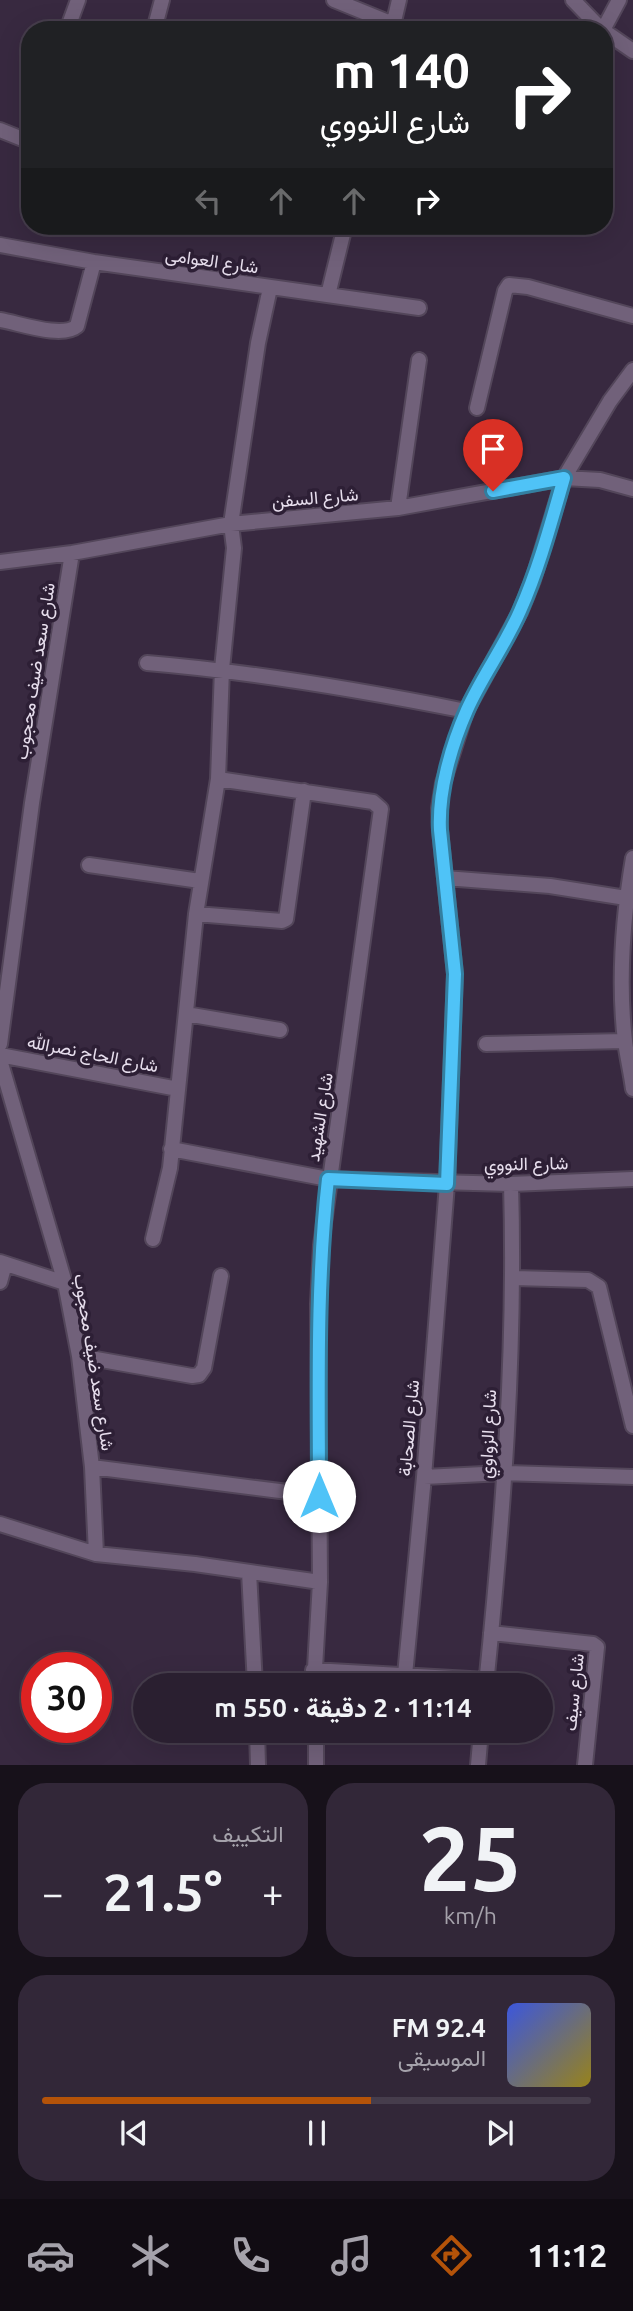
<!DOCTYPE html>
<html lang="ar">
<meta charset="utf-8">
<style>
:root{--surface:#2a1f30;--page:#322738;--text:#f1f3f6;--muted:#a5a2ab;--line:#463d4c;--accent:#b45309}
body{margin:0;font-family:Ubuntu,Vazirmatn,sans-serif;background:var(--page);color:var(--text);direction:rtl;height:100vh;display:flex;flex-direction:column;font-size:26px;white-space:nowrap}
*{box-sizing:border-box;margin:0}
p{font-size:23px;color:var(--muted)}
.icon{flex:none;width:38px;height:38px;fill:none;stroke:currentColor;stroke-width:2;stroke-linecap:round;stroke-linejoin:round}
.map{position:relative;height:1765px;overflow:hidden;direction:ltr}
.sheet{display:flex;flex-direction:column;gap:18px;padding:18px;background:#17111a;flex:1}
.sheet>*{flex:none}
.hud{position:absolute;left:21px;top:21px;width:592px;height:214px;border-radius:28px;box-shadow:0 7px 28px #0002,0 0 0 2px var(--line);direction:rtl;background:#202124;color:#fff;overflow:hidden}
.speed{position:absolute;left:21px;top:1652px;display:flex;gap:14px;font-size:35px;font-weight:700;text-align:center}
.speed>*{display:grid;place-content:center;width:91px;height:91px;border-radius:50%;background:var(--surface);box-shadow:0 7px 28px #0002,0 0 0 2px var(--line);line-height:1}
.speed .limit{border:10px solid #d22;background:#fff;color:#111}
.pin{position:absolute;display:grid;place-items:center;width:60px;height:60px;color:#fff;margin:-72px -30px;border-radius:50% 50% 50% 0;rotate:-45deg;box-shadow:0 0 7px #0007}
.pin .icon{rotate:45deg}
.me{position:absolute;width:77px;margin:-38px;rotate:0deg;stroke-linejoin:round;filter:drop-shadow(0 0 5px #0008)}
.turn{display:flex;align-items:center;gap:24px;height:147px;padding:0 28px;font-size:32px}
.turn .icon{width:91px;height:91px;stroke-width:2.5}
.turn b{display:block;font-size:49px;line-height:60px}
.lanes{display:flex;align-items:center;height:66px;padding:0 28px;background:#0003;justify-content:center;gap:35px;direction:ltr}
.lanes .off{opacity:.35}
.big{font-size:52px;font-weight:700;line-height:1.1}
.sheet .tile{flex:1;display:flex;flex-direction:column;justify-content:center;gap:10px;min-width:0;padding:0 24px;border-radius:28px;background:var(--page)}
.sheet .dial{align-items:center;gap:0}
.dial b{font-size:91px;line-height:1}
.song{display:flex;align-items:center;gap:21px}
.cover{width:84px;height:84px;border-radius:10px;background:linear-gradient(135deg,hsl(230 70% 55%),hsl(50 70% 35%))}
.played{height:7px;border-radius:4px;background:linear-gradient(90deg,var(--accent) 60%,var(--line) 60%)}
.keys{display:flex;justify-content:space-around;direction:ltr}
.heat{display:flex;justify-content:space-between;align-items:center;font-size:38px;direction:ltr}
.sheet .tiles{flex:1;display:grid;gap:18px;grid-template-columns:1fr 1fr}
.tile:last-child{grid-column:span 2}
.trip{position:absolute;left:133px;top:1673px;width:420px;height:70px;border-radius:35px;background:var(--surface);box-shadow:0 7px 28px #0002,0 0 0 2px var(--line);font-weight:700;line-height:70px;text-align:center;direction:rtl}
.dock{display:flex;height:112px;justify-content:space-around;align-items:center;background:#110c13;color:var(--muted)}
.dock .icon{width:49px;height:49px}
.dock .current{color:var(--accent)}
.dock b{font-size:32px;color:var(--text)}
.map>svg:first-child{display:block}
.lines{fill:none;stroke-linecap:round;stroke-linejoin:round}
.minor-casing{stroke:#53465a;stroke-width:18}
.minor{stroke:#71617a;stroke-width:14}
.route-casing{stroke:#337fa1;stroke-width:18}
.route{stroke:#4fc3f7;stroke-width:12}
.labels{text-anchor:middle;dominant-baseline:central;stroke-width:7;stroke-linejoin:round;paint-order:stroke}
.street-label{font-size:18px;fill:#e7deed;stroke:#2d1f35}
</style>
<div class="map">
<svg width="633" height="1765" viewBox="0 0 633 1765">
<rect width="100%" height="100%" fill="#382940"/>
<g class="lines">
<g class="minor-casing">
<path id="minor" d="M334,0L393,24
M573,0L602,30
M67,30L78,0
M154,30L162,0
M392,30L399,0
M603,30L619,0
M604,31L633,51
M0,130L30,142
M0,245L94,262L419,308
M328,295L345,226
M0,320C19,323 62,339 77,326L94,262
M477,408L505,291L509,285L528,287L633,316
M398,508L419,360
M0,562L72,553L231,524L398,508L564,478L600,480L633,489
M147,663C255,672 360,690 466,711
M218,779L373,802L381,809L321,1245L318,1304L320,1582L314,1685
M633,858C623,917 618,981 625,1041C627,1057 631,1073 633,1089
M89,865L200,881
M445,878L550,886L626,898
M196,914L282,921L286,919L304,791
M186,1014L280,1030
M0,1044L32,803L72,553
M486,1044L625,1041
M0,1055L178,1089
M0,1060L65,1283L79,1356L92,1467L96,1554
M171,1149L328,1179L511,1184L633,1179
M153,1239L170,1168L196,914L218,779L222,669L234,548L231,524L258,343L270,288
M0,1262L65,1283
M514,1278L588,1280L599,1287L633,1426
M0,1282L5,1264
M79,1356L192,1376L199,1375L204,1368L221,1276
M92,1467L319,1496
M424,1477L504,1473L633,1477
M0,1524L96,1554L195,1564L320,1582
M249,1572L255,1685
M491,1633L593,1644L597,1647L585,1765
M313,1670L487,1680
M405,1675L424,1477L447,1184L455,974L440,830L439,808L443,783L466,711L520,612L533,580L564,478L610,401L633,370
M486,1685C503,1519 516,1351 511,1184
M257,1731L258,1765
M316,1731V1765
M478,1765L481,1731"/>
</g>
<use href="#minor" class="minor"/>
</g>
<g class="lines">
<g class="route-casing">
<path id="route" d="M319,1496C319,1390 316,1285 328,1179L447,1184L455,974L440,830C438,792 451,746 467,710C482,676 505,646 520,611C539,568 551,523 564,478L493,491"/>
</g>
<use href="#route" class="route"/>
</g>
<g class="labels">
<g class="street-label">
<text transform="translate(212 260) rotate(8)">شارع العوامى</text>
<text transform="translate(315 497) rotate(-5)">شارع السفن</text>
<text transform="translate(34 671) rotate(-81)">شارع سعد ضيف محجوب</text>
<text transform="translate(93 1053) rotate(11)">شارع الحاج نصرالله</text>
<text transform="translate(319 1117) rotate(-81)">شارع الشهيد</text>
<text transform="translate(526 1163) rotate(-1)">شارع النووي</text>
<text transform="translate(95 1362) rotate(81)">شارع سعد ضيف محجوب</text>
<text transform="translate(408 1428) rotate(-85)">شارع الصحابة</text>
<text transform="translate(487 1434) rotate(-87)">شارع الزواوي</text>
<text transform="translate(573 1692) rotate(-84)">شارع سيف</text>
</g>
</g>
</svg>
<div class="speed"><div class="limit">30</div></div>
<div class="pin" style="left:493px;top:491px;background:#d93025"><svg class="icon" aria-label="arrive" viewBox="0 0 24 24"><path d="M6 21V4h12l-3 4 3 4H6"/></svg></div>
<svg class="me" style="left:319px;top:1496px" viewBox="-20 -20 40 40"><circle r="19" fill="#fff"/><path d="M0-13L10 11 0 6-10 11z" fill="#4fc3f7"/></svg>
<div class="trip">11:14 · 2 دقيقة · 550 m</div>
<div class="hud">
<div class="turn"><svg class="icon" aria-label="right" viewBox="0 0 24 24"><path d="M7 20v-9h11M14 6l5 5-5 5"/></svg><div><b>140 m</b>شارع النووي</div></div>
<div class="lanes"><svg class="icon off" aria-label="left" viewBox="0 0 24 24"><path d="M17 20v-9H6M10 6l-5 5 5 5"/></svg><svg class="icon off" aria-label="ahead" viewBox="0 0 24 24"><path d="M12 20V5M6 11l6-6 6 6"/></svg><svg class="icon off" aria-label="ahead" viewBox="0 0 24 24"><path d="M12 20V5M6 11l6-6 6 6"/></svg><svg class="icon" aria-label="right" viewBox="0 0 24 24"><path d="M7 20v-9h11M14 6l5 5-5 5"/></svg></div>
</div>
</div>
<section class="sheet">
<div class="tiles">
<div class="tile dial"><b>25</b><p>km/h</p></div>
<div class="tile"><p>التكييف</p>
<div class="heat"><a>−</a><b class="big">21.5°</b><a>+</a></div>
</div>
<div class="tile">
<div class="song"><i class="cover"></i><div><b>92.4 FM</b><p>الموسيقى</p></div></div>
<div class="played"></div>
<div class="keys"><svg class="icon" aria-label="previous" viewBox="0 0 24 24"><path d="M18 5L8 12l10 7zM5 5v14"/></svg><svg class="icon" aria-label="pause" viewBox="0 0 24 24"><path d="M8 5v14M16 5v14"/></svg><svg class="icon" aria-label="next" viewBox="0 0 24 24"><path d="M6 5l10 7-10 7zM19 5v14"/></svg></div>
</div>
</div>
</section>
<nav class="dock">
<b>11:12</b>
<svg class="icon current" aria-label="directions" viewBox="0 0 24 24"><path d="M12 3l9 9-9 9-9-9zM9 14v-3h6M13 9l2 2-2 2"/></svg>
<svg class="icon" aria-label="music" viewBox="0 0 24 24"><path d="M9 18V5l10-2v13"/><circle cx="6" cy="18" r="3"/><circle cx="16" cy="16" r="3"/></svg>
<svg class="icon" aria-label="phone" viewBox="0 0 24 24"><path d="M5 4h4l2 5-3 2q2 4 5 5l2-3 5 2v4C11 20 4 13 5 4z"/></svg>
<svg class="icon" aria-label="climate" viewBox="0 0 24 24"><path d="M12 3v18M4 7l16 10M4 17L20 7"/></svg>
<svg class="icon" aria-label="car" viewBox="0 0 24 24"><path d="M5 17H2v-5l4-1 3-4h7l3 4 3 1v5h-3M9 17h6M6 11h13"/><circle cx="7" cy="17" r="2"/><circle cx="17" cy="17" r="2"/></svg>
</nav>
